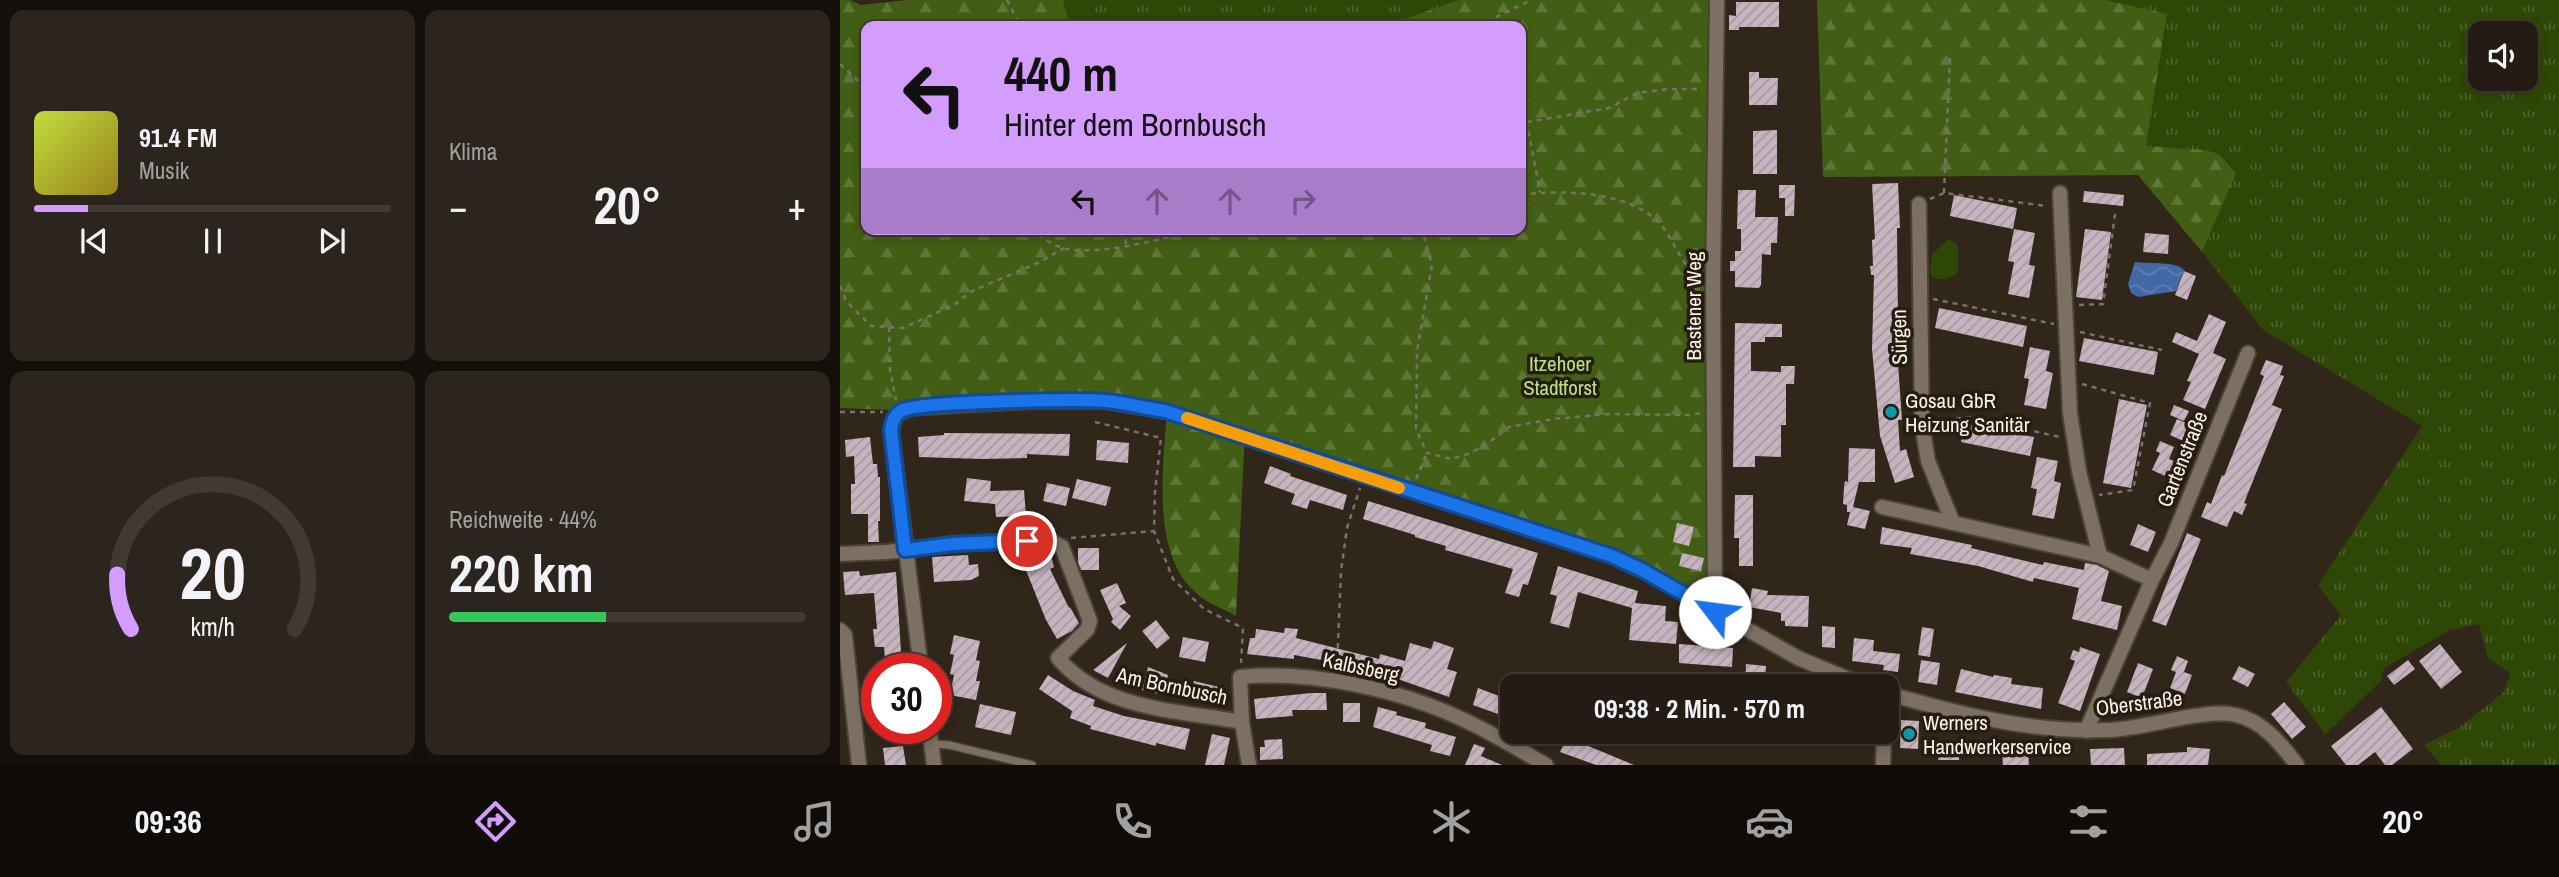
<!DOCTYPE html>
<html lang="de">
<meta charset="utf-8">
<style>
:root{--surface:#241c14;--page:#2c251d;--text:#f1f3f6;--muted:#a3a1a0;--line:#413a34;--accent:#d49cfc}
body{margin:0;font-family:"Archivo Narrow",sans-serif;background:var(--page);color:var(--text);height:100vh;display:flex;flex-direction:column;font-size:26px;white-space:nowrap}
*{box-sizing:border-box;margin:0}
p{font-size:23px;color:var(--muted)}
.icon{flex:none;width:38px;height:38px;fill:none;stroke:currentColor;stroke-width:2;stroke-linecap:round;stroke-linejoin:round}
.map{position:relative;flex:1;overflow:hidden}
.panel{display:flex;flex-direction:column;gap:10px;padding:10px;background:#140f0b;width:840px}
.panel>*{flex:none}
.top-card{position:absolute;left:21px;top:21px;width:665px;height:214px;border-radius:14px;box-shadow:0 4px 10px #0003,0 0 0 2px var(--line);background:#d49cfc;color:#111;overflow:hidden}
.controls{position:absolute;left:1628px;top:21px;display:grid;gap:14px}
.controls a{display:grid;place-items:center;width:70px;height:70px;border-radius:14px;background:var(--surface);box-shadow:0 4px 10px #0003,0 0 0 2px var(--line);font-size:35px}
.speed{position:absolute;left:21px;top:653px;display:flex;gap:14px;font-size:35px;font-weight:700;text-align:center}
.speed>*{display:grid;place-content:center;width:91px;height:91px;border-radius:50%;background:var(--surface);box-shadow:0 4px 10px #0003,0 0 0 2px var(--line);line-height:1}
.speed .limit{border:10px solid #d22;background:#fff;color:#111}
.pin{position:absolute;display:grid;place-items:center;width:60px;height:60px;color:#fff;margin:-30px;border:4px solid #fff;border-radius:50%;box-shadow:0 2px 7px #0007}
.me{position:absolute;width:77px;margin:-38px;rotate:300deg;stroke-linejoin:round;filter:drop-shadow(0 0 5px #0008)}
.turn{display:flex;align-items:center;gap:24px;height:147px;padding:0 28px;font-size:32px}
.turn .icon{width:91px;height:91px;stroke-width:2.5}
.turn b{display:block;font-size:49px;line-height:60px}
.lanes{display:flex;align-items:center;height:66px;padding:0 28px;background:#0003;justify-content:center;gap:35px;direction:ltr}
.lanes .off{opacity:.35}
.big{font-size:52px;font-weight:700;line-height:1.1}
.panel .widget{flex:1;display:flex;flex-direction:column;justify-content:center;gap:10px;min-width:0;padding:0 24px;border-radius:14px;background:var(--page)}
.panel .dial{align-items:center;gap:0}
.dial svg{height:182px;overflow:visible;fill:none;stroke:var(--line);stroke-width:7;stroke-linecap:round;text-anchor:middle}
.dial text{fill:var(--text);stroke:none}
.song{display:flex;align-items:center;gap:21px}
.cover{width:84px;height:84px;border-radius:10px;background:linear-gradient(135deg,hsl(70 70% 55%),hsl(50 70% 35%))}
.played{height:7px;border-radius:4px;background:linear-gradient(90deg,var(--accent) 15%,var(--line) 15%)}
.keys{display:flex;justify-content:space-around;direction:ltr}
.heat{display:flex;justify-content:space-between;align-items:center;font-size:38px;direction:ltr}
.charge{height:10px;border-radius:5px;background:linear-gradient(90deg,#34c759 44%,var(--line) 0)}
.panel .tiles{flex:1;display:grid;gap:10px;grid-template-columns:repeat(2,1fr)}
.trip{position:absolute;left:660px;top:674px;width:399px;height:70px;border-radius:14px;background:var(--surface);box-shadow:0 4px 10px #0003,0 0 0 2px var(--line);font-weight:700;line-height:70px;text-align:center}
.tab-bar{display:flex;height:112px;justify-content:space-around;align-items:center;background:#0e0b08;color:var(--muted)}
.tab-bar .icon{width:49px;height:49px}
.tab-bar .active{color:var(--accent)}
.tab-bar b{font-size:32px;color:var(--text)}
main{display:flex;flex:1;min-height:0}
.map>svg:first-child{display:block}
.grass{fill:url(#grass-tufts);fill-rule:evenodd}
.forest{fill:url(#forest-firs)}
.green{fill:#2f4706}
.water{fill:url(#water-waves)}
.building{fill:url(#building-hatch)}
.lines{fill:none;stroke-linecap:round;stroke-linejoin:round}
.lane-casing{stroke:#4a4137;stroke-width:10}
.street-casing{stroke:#4a4137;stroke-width:18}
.path{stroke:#7a7167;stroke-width:2.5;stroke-dasharray:5 5;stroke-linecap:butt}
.lane{stroke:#7c7062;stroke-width:7}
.street{stroke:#7c7062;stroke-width:14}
.route-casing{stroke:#114b97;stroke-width:18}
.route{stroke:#1a73e8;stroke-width:12}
.slow{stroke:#f59e0b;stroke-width:12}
.culture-dot{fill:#0f9aa8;stroke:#261d10;stroke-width:2.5}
.labels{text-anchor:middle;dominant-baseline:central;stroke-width:7;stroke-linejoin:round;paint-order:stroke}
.street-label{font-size:21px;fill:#faf3eb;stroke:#261d10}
.park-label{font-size:21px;fill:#b7e381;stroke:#261d10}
.poi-label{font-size:21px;fill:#faf3eb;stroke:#261d10;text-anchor:start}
</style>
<main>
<section class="panel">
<div class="tiles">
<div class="widget">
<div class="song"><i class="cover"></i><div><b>91.4 FM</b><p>Musik</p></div></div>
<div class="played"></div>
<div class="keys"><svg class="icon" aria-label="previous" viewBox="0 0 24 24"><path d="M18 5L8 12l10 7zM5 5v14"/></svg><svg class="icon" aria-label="pause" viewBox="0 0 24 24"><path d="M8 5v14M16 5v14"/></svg><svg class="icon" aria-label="next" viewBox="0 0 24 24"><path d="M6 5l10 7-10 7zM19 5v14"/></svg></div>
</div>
<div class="widget"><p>Klima</p>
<div class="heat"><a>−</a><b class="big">20°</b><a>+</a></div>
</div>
<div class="widget dial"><svg viewBox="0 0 100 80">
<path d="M14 69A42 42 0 1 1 86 69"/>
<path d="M14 69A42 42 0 0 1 8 45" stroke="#d49cfc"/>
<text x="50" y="56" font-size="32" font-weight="700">20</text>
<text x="50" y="72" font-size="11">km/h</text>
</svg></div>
<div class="widget"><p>Reichweite · 44%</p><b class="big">220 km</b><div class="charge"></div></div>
</div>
</section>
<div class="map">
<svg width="1719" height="765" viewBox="0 0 1719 765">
<defs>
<pattern id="grass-tufts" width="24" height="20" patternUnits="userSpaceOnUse" patternTransform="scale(1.75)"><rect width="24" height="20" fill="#2f4706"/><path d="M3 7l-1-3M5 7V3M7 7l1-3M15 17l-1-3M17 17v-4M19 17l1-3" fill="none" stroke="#4e622a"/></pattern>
<pattern id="forest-firs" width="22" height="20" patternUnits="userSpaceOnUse" patternTransform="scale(1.75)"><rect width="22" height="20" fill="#425e15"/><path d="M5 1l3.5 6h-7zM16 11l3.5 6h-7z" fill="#5e7637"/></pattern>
<pattern id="water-waves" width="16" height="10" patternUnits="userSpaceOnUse" patternTransform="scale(1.75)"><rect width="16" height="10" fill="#4369a5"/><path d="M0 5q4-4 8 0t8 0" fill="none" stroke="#5f7fb2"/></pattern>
<pattern id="building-hatch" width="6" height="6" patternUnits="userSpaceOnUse" patternTransform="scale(1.75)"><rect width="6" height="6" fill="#c5b3be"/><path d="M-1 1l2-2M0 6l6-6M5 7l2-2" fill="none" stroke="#a698a0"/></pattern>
</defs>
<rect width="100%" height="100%" fill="#30261a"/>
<path class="grass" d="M223,0H619L544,26H230Z
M1266,0H1719V765H1601L1584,745L1620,727L1664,692L1670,673L1648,658L1639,624L1610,630L1544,668L1541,681L1485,734L1446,682L1501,615L1478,585L1582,426L1423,330L1362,252L1396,172L1379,154L1366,150L1306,146L1327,14ZM1640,33H1685V79H1640Z"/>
<path class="forest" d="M0,0H10L21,5L67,0H223L230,26H26V229H681V26H544L619,0H871L873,602L795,557L405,432L396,616C383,608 364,602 354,591C310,550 324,463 327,408L265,397L67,399L53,410L0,408Z
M977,0H1266L1327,14L1306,146L1366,150L1379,154L1396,173L1362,252L1298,175L983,177Z"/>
<path class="green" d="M1109,239L1118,245V273C1108,279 1099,283 1090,274L1092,254Z"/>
<path class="water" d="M1295,262C1309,264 1336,261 1344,270L1336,291L1298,297L1291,293L1288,284Z"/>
<path class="building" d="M896,2H939V27H899V30H889V15L896,16Z
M909,72H919V78H938L937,105H909Z
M937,130V174H913V131Z
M1058,183L1060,228H1057L1058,318L1056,335L1062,420H1058L1060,451L1066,449L1074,477L1055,483L1040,436L1032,349L1034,275H1031L1030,266H1033L1032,240L1035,239L1032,184Z
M939,185H955L954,216H945V198H939Z
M898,190H916L915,217H938L937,243H931V255L922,254L921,285L919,288L895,287V271H890V261H895V251H901V229H897Z
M1244,191L1284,195L1283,206L1243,202Z
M1114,195L1177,208L1173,229L1110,216Z
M1174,229L1195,233L1189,265L1195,266L1189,298L1168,294L1174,262L1168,261Z
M1245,229L1271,232L1262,300L1236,297Z
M1305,233L1329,235L1328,254L1303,252Z
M1344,271L1356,276L1347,300L1335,295Z
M1099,308L1187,326L1183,347L1095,328Z
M1369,314L1386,322L1373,353L1386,359L1365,409L1343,400L1351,382L1347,381L1359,354L1332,342L1336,332L1357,341Z
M895,323L942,324V337H925V342H911V371L941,372V366H955L954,384H946V425H941V457L915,456V467H893Z
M1244,338L1318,352L1314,375L1239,361Z
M1190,347L1210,351L1206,371L1213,373L1206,409L1184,405L1189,379L1184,378Z
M1426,360L1443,366L1440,375L1444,376L1432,405L1442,409L1404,503L1407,504L1402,515L1394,511L1387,527L1361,517L1367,502L1371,504L1382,475L1384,476L1424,376L1420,374Z
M1279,399L1307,405L1291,488L1263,483Z
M1334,405L1349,411L1344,421L1330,415Z
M1337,419L1359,428L1352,445L1330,435Z
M1125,424L1194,437L1190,456L1121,442Z
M104,433L230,434L229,456L187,454V458L142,459L79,457L78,437L104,435Z
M30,437L33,464H37L38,477H40V521H38L39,542H28V514H11V484H15L14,456L6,457L5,440Z
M257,440L289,443L288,463L256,460Z
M1320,441L1334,447L1329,459L1341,464L1334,480L1312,470L1320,453L1316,451Z
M1009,448L1035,449V482H1019L1013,507L1030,511L1025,529L1007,525L1010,512H1007V505L1003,504L1004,487L1005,481L1008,482Z
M1197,457L1218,461L1214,481L1221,483L1214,519L1192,515L1197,489L1191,488Z
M430,466L451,474L450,476L507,495L503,510L470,500L467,509L451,504L455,494L424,483Z
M127,478L151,481L150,491L184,490L186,516L156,517L155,504L124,501Z
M237,479L271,487L266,506L232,498Z
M207,483L230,488L226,506L203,501Z
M895,495H913V566H899V538H894Z
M528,501L698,553L688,585L683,584L679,597L665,593L673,569L605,550L606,546L575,537V535L523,519Z
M837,523L854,527L849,546L833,542Z
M1298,524L1316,532L1308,552L1290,545Z
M1042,527L1132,545L1131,548L1203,565L1204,562L1244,570L1245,563L1257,565L1269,571L1261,601L1282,606L1277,630L1232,619L1239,588L1194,578L1193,582L1138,566L1070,554L1072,548L1040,544Z
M1347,533L1361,539L1326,626L1312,621Z
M238,548H259V570H241L238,562Z
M200,550L210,551L214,567L210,569L229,608L230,607L239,623L232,631L217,639L206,620L183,563H189L192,552Z
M842,553L864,558L861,571L839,566Z
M128,555L129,565L138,564L139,576L131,580L94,582L92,557Z
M718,566L798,591L795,603L826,606L825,621L838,622L836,644L789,640L792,608L738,592L729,628L710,623L717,596L710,594Z
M19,571L20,576L56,572L62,668H46L44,647H35L33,629H37L34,593L5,595L3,572Z
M277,583L286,603L279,606L291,616L280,630L271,622L273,619L260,590Z
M912,588L928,591L927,595L969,596L968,627L945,626V621H941V613L909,607Z
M316,620L330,638L317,649L302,631Z
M982,626L995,627V648L982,647Z
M1082,627L1094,629L1090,657L1078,655Z
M445,628L458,629L456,638L539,659L540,654L565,661L570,643L591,649L594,641L614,648L607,669L617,672L609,697L552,677L487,661L454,655V659L407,654L410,638H415L416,629L444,633Z
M114,635L140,641L136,660L140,661L136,681H140L136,700L110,695L114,675L110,674L114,655L110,654Z
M343,637L369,642L365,662L339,657Z
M1014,638L1034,640L1033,651L1060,654L1058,672L1043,670L1044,665L1012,661Z
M287,643L268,678L253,670Z
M839,644L893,648L892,667L839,663Z
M1600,644L1622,672L1601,689L1579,661Z
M1240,647L1260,654L1240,711L1218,703L1235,661L1230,659L1233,650L1239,652Z
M1337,656L1348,661L1344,672L1352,675L1345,694L1330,688L1336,672L1331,670Z
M1081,660L1100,663L1097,685L1078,682Z
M1568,660L1575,669L1554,685L1547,676Z
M1298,663L1313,669L1302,698L1287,692Z
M906,664L926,666L925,685L905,684Z
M1399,666L1415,674L1408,687L1392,679Z
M308,667L328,675L323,695L302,690Z
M1121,669L1153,677L1154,675L1172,678L1171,684L1203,688L1201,709L1115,692Z
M208,675L233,691L255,700L253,706L284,716L350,729L345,750L316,743V746L250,729L251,726L230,718L232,711L199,689Z
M354,681L383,688L379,705L350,698Z
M638,688L672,701V719L633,705Z
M471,693H486L487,710H452L453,716L416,719L414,699Z
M1444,702L1466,727L1452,739L1431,714Z
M503,703H520V722H503Z
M140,704L176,712L171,735L135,727Z
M538,707L557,712L556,715L586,723L585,728L616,737L610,756L590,751L592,745L533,727Z
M1541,707L1573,749L1552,765H1545L1535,752L1518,765H1506L1491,746Z
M1061,720L1079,721L1078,749L1060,748Z
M729,732L749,738L746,745L794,765H756L720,752Z
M372,734L390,738L384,765H365Z
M442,739L443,759L420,760V747H425L424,740Z
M634,744L645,748L641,756L662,765H625Z
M63,746L66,765H45L43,748Z
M1101,747L1120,748L1119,760H1098Z
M1347,747L1370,749L1368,765H1307V754L1347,752Z
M1284,748L1285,765H1251L1250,749Z
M1162,752H1188L1189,765H1163Z"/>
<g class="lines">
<g class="lane-casing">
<path id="lane" d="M92,744L109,745L192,765"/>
</g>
<g class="street-casing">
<path id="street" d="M1220,193L1230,413L1239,471L1260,556L1312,580L1246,731
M1079,204L1082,425L1088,461L1113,523L1260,556
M1042,507L1113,523
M0,554L47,552L113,544L209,540L222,547L250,621L247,630L218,658C263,711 338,710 402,722
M1312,580L1331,543L1408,353
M875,612L873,283L877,0
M0,630L5,635L19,765
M81,668L51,430L56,415L70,408L191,401H265L325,411L772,556L804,571L958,658L1025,686
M1046,693C1119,714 1192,733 1268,730C1305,729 1364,708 1396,715C1423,721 1441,744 1457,765
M89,728L94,765
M409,765L402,722L400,677C471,670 562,690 626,721C654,734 680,750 706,765
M1043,765L1044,732"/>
</g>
<path class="path" d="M167,0L180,26
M638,26L691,0
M0,64L26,88
M681,92L700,192
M687,122L769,108L797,93L828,89H862
M1104,193L1110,56
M681,195C722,189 794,191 823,227C836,245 842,266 861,279
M1090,199L1104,193L1207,206
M190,229C200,236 212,245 223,248C253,257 327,239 356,229
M285,229L286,245
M578,229L583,233L592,265L577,351L576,429L587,453L611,459L628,454L647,444L669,427L713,419L769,414L849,415L861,413
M0,286L6,301L31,326L63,328L114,305L130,292L200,262L224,248
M1093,299L1214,324
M1239,305L1263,304L1275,214
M49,327L50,370L56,400
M1240,332L1322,350
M1242,384L1310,403L1293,490L1259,495
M0,412H43
M1096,421L1129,417L1220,437
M255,422L321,438L315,492L314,531L333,579L364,609L403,628L401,663
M576,479L587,453
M231,538L314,531
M497,668L501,571L507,528L520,488"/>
<use href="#lane" class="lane"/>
<use href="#street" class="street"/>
</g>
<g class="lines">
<g class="route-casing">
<path id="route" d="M187,541L113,544L65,550L51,430C52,422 54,415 61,411C76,401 240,399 266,401C286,403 306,408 325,411L772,556L804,571L875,612"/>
</g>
<use href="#route" class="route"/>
<path class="slow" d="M347,418L559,488"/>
</g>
<g class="culture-dot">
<circle cx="1051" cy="412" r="7"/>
<circle cx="1069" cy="734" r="7"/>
</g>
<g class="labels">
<g class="street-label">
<text transform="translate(853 306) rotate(-90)">Bastener Weg</text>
<text transform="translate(1059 337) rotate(-91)">Sürgen</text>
<text transform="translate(1342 459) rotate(-68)">Gartenstraße</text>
<text transform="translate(521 667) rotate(12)">Kalbsberg</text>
<text transform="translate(332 686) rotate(12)">Am Bornbusch</text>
<text transform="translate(1299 703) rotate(-7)">Oberstraße</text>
</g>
<g class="park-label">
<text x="720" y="363">Itzehoer<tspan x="720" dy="24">Stadtforst</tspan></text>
</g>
<g class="poi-label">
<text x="1065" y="400">Gosau GbR<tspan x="1065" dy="24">Heizung Sanitär</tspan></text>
<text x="1083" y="722">Werners<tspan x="1083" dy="24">Handwerkerservice</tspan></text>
</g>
</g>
</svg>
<div class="controls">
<a><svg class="icon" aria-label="sound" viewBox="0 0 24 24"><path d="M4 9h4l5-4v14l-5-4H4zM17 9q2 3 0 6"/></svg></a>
</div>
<div class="speed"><div class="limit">30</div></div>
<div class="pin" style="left:187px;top:541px;background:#d93025"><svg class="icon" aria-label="arrive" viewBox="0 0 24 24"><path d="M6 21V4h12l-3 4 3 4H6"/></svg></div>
<svg class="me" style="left:875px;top:612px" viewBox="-20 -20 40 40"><circle r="19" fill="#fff"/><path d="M0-13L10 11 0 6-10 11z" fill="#1a73e8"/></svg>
<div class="trip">09:38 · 2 Min. · 570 m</div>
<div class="top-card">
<div class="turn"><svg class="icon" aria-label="left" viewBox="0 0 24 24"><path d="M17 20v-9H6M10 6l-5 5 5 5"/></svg><div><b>440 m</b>Hinter dem Bornbusch</div></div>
<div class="lanes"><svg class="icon" aria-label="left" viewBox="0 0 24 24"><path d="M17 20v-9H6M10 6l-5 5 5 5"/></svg><svg class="icon off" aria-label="ahead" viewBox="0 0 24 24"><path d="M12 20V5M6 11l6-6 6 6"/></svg><svg class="icon off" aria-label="ahead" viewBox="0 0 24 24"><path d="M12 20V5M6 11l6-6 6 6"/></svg><svg class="icon off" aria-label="right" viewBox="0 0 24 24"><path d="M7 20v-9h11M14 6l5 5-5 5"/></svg></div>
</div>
</div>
</main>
<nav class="tab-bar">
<b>09:36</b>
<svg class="icon active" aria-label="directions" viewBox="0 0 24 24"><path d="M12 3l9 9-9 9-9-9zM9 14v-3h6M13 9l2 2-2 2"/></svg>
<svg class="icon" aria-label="music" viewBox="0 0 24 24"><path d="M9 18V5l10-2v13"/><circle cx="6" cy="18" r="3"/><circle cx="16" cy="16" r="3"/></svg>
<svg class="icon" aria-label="phone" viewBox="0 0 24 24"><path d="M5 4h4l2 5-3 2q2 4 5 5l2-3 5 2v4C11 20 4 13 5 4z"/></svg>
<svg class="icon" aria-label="climate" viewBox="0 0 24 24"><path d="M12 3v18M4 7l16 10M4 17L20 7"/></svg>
<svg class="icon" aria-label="car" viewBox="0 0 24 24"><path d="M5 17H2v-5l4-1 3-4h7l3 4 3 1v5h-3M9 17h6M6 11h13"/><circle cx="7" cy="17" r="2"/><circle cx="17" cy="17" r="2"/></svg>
<svg class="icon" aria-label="filters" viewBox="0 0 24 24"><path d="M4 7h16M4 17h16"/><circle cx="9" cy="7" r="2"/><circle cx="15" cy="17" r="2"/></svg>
<b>20°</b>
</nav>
